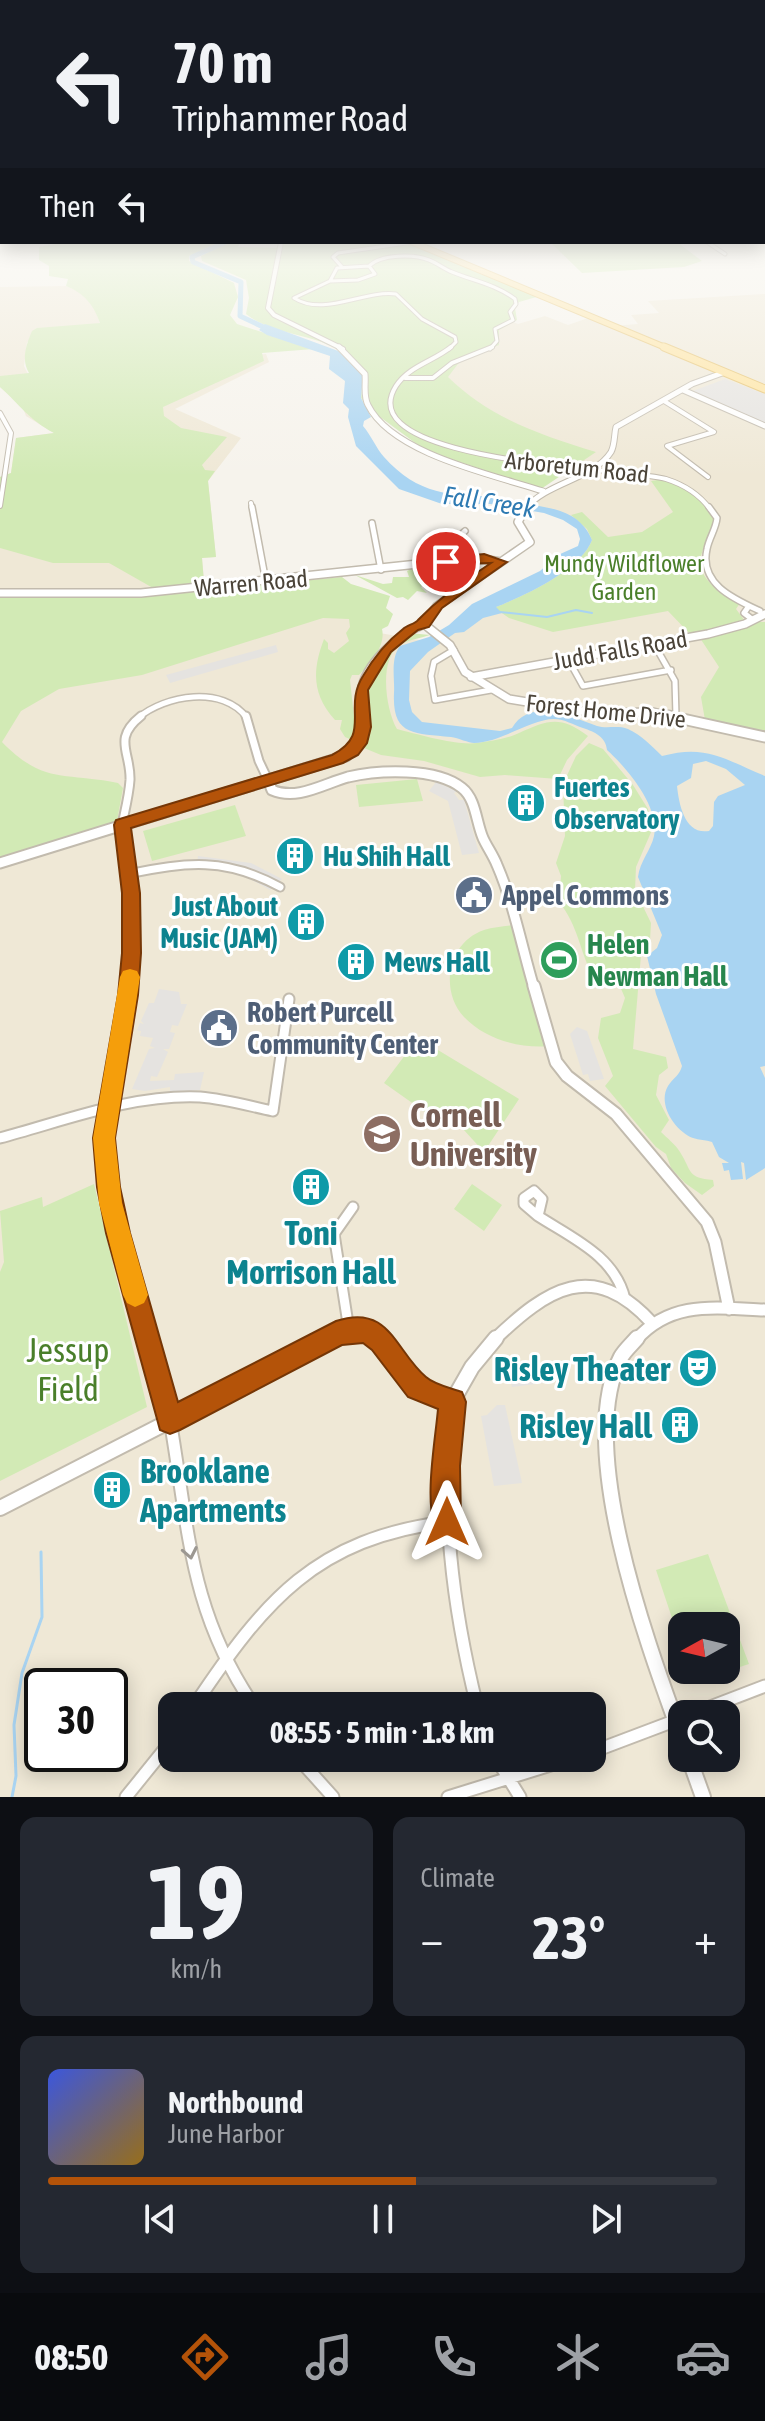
<!DOCTYPE html>
<meta charset="utf-8">
<style>
:root{--surface:#171b24;--page:#242831;--text:#f1f3f6;--muted:#9ea1a6;--line:#363941;--accent:#b45309}
body{margin:0;font-family:"Asap Condensed",sans-serif;background:var(--page);color:var(--text);height:100vh;display:flex;flex-direction:column;font-size:30px;white-space:nowrap}
*{box-sizing:border-box;margin:0}
p{font-size:26px;color:var(--muted)}
.icon{flex:none;width:44px;height:44px;fill:none;stroke:currentColor;stroke-width:2;stroke-linecap:round;stroke-linejoin:round}
.map{position:relative;height:1797px;overflow:hidden}
.side{display:flex;flex-direction:column;gap:20px;padding:20px;background:#0d0f14;flex:1}
.side>*{flex:none}
.guide{position:absolute;left:0px;top:0px;width:766px;height:244px;box-shadow:0 4px 20px #0003;background:#171b24;color:var(--text);overflow:hidden}
.needle{width:52px;rotate:262deg}
.buttons{position:absolute;left:668px;top:1612px;display:grid;gap:16px}
.buttons a{display:grid;place-items:center;width:72px;height:72px;border-radius:16px;background:var(--surface);box-shadow:0 4px 20px #0003;font-size:40px}
.speed{position:absolute;left:24px;top:1668px;display:flex;gap:16px;font-size:40px;font-weight:700;text-align:center}
.speed>*{display:grid;place-content:center;width:104px;height:104px;border-radius:50%;background:var(--surface);box-shadow:0 4px 20px #0003;line-height:1}
.speed .limit{border:4px solid #111;border-radius:12px;background:#fff;color:#111}
.pin{position:absolute;display:grid;place-items:center;width:68px;height:68px;color:#fff;margin:-34px;border:4px solid #fff;border-radius:50%;box-shadow:0 2px 8px #0007}
.me{position:absolute;width:88px;margin:-44px;rotate:0deg;stroke-linejoin:round;filter:drop-shadow(0 0 6px #0008)}
.turn{display:flex;align-items:center;gap:28px;height:168px;padding:0 40px;font-size:36px}
.turn .icon{width:104px;height:104px;stroke-width:2.5}
.turn b{display:block;font-size:56px;line-height:68px}
.then{display:flex;align-items:center;height:76px;padding:0 40px;background:#0003;gap:16px;font-size:30px}
.big{font-size:60px;font-weight:700;line-height:1.1}
.side .card{flex:1;display:flex;flex-direction:column;justify-content:center;gap:12px;min-width:0;padding:0 28px;border-radius:16px;background:var(--page)}
.side .dial{align-items:center;gap:0}
.dial b{font-size:104px;line-height:1}
.song{display:flex;align-items:center;gap:24px}
.cover{width:96px;height:96px;border-radius:12px;background:linear-gradient(135deg,hsl(230 70% 55%),hsl(40 70% 35%))}
.played{height:8px;border-radius:4px;background:linear-gradient(90deg,var(--accent) 55%,var(--line) 55%)}
.keys{display:flex;justify-content:space-around;direction:ltr}
.heat{display:flex;justify-content:space-between;align-items:center;font-size:44px;direction:ltr}
.side .tiles{flex:1;display:grid;gap:20px;grid-template-columns:1fr 1fr}
.card:last-child{grid-column:span 2}
.trip{position:absolute;left:158px;top:1692px;width:448px;height:80px;border-radius:16px;background:var(--surface);box-shadow:0 4px 20px #0003;font-weight:700;line-height:80px;text-align:center}
.dock{display:flex;height:128px;justify-content:space-around;align-items:center;background:#090b0e;color:var(--muted)}
.dock .icon{width:56px;height:56px}
.dock .active{color:var(--accent)}
.dock b{font-size:36px;color:var(--text)}
.map>svg:first-child{display:block}
.education{fill:#efe8d6;fill-rule:evenodd}
.green{fill:#d2eab5}
.parking{fill:#e5e3e0}
.water{fill:#a9d4f2;fill-rule:evenodd}
.lines{fill:none;stroke-linecap:round;stroke-linejoin:round}
.stream-far1{stroke:#a9d4f2;stroke-width:2}
.stream{stroke:#a9d4f2;stroke-width:3}
.river{stroke:#a9d4f2;stroke-width:5}
.minor-far5-casing{stroke:#c2bbae;stroke-width:5}
.minor-far4-casing{stroke:#c2bbae;stroke-width:6}
.minor-far3-casing{stroke:#c2bbae;stroke-width:8}
.minor-far2-casing{stroke:#c2bbae;stroke-width:11}
.minor-far1-casing{stroke:#c2bbae;stroke-width:13}
.minor-casing{stroke:#c2bbae;stroke-width:15}
.tertiary-far5-casing{stroke:#c2bbae;stroke-width:6}
.tertiary-far4-casing{stroke:#c2bbae;stroke-width:7}
.tertiary-far3-casing{stroke:#c2bbae;stroke-width:10}
.tertiary-far2-casing{stroke:#c2bbae;stroke-width:13}
.tertiary-far1-casing{stroke:#c2bbae;stroke-width:15}
.tertiary-casing{stroke:#c2bbae;stroke-width:18}
.primary-far1-casing{stroke:#e6c16a;stroke-width:7}
.primary-casing{stroke:#e6c16a;stroke-width:9}
.minor-far5{stroke:#fff;stroke-width:3}
.minor-far4{stroke:#fff;stroke-width:4}
.minor-far3{stroke:#fff;stroke-width:5}
.minor-far2{stroke:#fff;stroke-width:7}
.minor-far1{stroke:#fff;stroke-width:9}
.minor{stroke:#fff;stroke-width:11}
.tertiary-far5{stroke:#fff;stroke-width:4}
.tertiary-far4{stroke:#fff;stroke-width:5}
.tertiary-far3{stroke:#fff;stroke-width:7}
.tertiary-far2{stroke:#fff;stroke-width:9}
.tertiary-far1{stroke:#fff;stroke-width:11}
.tertiary{stroke:#fff;stroke-width:14}
.primary-far1{stroke:#ffe39c;stroke-width:5}
.primary{stroke:#ffe39c;stroke-width:7}
.oneway{stroke:#9c9892}
.route{fill:#b45309;stroke:#753606;stroke-width:2}
.slow{fill:#f59e0b}
.labels{text-anchor:middle;dominant-baseline:central;stroke-width:6;stroke-linejoin:round;paint-order:stroke}
.far-street-label{font-size:24px;fill:#4b4439;stroke:#fff}
.far-park-label{font-size:24px;fill:#4a7f2a;stroke:#fff}
.far-water-label{font-size:26px;font-style:italic;fill:#2e7ab2;stroke:#fff}
.culture-label{font-size:28px;font-weight:bold;fill:#0d838f;stroke:#fff;text-anchor:start}
.service-label{font-size:28px;font-weight:bold;fill:#4e5e75;stroke:#fff;text-anchor:start}
.leisure-label{font-size:28px;font-weight:bold;fill:#27864d;stroke:#fff;text-anchor:start}
.near-education-label{font-size:34px;font-weight:bold;fill:#785e54;stroke:#fff;text-anchor:start}
.near-culture-label{font-size:34px;font-weight:bold;fill:#0d838f;stroke:#fff;text-anchor:end}
.near-park-label{font-size:34px;fill:#4a7f2a;stroke:#fff}
</style>
<div class="map">
<svg width="765" height="1797" viewBox="0 0 765 1797">
<rect width="100%" height="100%" fill="#f6f3ec"/>
<path class="education" d="M66,286L80,292L93,305L100,323L27,342L24,366L28,374L266,354L269,362L175,409L241,438L208,481L216,557L202,558L205,590L342,577L349,588L352,628L430,642L584,545L580,528L564,517L531,508L538,497L595,466L517,461L398,416L496,330L513,322L518,324L545,316L568,325L591,317L612,326L638,324L631,315L659,313L648,301L765,294V1797H0V477L11,473L16,438L54,433L26,416L23,408L0,387V287ZM682,1626H726V1670H682ZM42,1686H110V1754H42ZM172,1706H592V1758H172ZM682,1714H726V1758H682Z"/>
<path class="green" d="M67,242H219L189,256V261L234,283L238,297L230,315L237,324L314,349L262,353L264,361L163,407L164,416L181,428L227,437L202,465L205,470L215,471L208,481L216,557L202,558L204,583L153,588L109,563H53L0,548V477L11,473L16,438L54,433C28,419 21,406 0,387V376L29,373C21,360 26,345 32,331L37,328L100,323C93,304 85,294 66,286L68,279L49,276V266L39,260V247Z
M230,242H240L238,247L282,248L281,242H410L540,296L519,302L515,308L517,320L499,330V345L461,360L448,377C490,418 540,435 596,452L541,489L433,453L418,445L380,417H372L361,398L363,375C356,368 349,358 341,352C314,333 273,336 246,314L249,298L246,280L202,261L201,256Z
M550,242H677L702,261L684,267L582,273Z
M664,479C681,487 702,494 711,511C727,539 661,563 740,603L736,609L745,621L691,635L668,611L553,632L509,618L496,609V607C524,596 581,570 592,540L587,529L571,515L582,512L608,537L642,532L673,512L651,481Z
M454,567L461,570L454,573L458,578C442,577 435,577 421,587L427,593L417,591L408,600L403,597L397,598L355,575L383,584L392,583L393,577H409L407,571L411,569L427,576Z
M342,577L351,584L390,596L386,608L393,614L388,626L382,629C386,645 371,663 359,675H352L350,680L355,726L352,740L345,737L340,729L342,720H335C312,694 312,671 324,639L328,643V649L334,653L349,641L346,633L350,627L349,619L323,618L142,675L59,689L21,711L2,742C44,785 65,772 118,783L123,788L117,821L0,857V596H145Z
M756,622H765V734L705,720L701,697L719,667L700,638Z
M409,633L430,635C421,638 407,640 400,645C378,659 386,711 397,729C417,734 457,746 477,743C490,741 507,739 519,733C548,720 560,715 588,736L567,760L558,779L505,775L480,777L424,761L381,755L364,748L370,719L367,687L391,650Z
M589,743L603,749L633,785L648,809L652,830L636,867L635,890L651,923L650,940L641,955L633,1049L666,1057L668,1068L659,1075L656,1095L669,1120L661,1132C667,1138 676,1145 680,1152C692,1171 687,1178 713,1180L714,1186L702,1195L685,1183L671,1168L666,1154L656,1147L605,1086L613,1076L598,1038L601,1018L620,1013L625,998L619,984L597,983C581,959 580,930 562,906L541,903L552,899L560,889L561,876L556,863L565,836L563,784L576,756Z
M417,779L423,801L359,807L356,785Z
M235,805L246,836L152,861L143,831Z
M515,925L551,1046C521,1049 486,1040 464,1017C439,990 448,942 484,930C494,927 505,926 515,925Z
M418,1038L519,1099L484,1152L463,1129L425,1112L384,1083Z
M94,1184L147,1407L0,1481V1272L4,1262L0,1211L42,1197L43,1207Z
M472,1184L502,1205L484,1231L454,1209Z
M708,1554L749,1664L694,1682L689,1670H726V1626H682V1648L656,1570Z"/>
<path class="parking" d="M725,379L765,394V424L693,391Z
M276,645L278,652L170,683L166,675Z
M436,782L457,791L454,793L459,800H464L479,853L462,855L448,801L429,791Z
M198,856L251,863L282,879L270,890L243,875L197,865Z
M159,989L179,992L181,1004H187L178,1026L172,1025L170,1032L175,1033L169,1049H163L168,1052L157,1077L151,1076L150,1081L174,1080L175,1074L204,1072L200,1090L170,1093V1087L145,1091L132,1089L149,1049L155,1048L150,1046L153,1038L140,1036L141,1031L137,1030L140,1023L144,1024L141,1021L149,1003H154Z
M577,1027L587,1031L604,1079L590,1081L588,1074L583,1075L570,1034Z
M539,1361L544,1383L512,1387L507,1366Z
M497,1405H505L522,1483L494,1486L481,1416L487,1415Z"/>
<path class="water" d="M265,324L341,352L363,375L361,398L371,417L364,421L363,426C371,435 376,448 384,457C418,495 451,496 497,496L500,501C534,507 577,503 592,540C581,570 524,596 496,607L502,613L483,618L464,632L455,633L428,652L410,671L409,700L412,712L422,722L500,731L512,728C530,697 572,717 597,726C606,729 618,725 628,729C641,735 652,746 662,756C706,744 724,759 765,776V1066L760,1067L765,1078V1168L746,1180L744,1163L741,1162L743,1179L731,1180L729,1170L724,1171L722,1163H729L719,1157L712,1142C706,1140 699,1140 693,1138C675,1131 657,1104 668,1086C673,1078 680,1075 682,1066L656,994L647,956L657,948L662,935L638,877C640,861 651,850 654,836C660,807 627,768 607,750C606,737 595,732 583,728C573,725 565,719 554,719C531,719 502,742 474,743C469,743 458,738 451,737C414,733 392,736 394,693C395,679 390,659 400,646L429,637L449,625L472,604L540,571L558,555L578,546L580,539L577,529L563,520L544,513L490,504H442L399,489L356,446L348,417L349,409L343,403L345,381L329,369L330,356L267,335L259,330ZM706,761L726,769L745,785L718,796L714,802L713,826L709,831C685,835 679,805 677,786L691,778L693,764Z"/>
<g class="lines">
<path class="stream-far1" d="M500,612L547,617L576,610L592,613"/>
<path class="stream" d="M12,1797L16,1776L14,1725L22,1673L42,1617L41,1552"/>
<path class="river" d="M226,242L192,257L193,262L241,282L240,316L276,333"/>
<g class="minor-far5-casing">
<path id="minor-far5" d="M707,242L725,254
M369,266L337,268L330,281L294,298C324,317 363,290 396,294L422,319L455,337L456,342L449,349
M342,267L333,257L338,253L413,242
M330,281L358,280L375,274L369,266C381,254 414,254 429,260C437,263 444,269 452,272C474,281 495,284 515,299L516,304L510,312L513,320L495,329L497,341L490,349"/>
</g>
<g class="minor-far4-casing">
<path id="minor-far4" d="M451,347C434,361 409,366 396,386C347,464 632,468 666,479C685,485 699,494 710,509
M405,378H433L452,363L492,347
M664,401L714,432L667,446L708,477
M0,413L11,433L0,506
M251,503L252,509"/>
</g>
<g class="minor-far3-casing">
<path id="minor-far3" d="M252,507L266,582
M709,507L717,518C716,529 709,538 707,549C699,584 734,599 760,611
M372,523L381,570
M418,566C431,550 451,546 465,531
M749,606L744,613L753,620
M654,644L675,681L676,716
M454,650L434,662L431,676L435,700L491,690
M568,659L583,686L671,670
M138,718C165,695 223,685 247,718"/>
</g>
<g class="minor-far2-casing">
<path id="minor-far2" d="M246,716L259,761L268,780
M122,825C125,810 129,795 130,780C131,752 112,739 141,716
M128,874C187,862 225,857 280,887"/>
</g>
<g class="minor-far1-casing">
<path id="minor-far1" d="M0,1138C64,1121 132,1094 200,1097C225,1099 249,1106 273,1111L289,999
M534,1191L542,1199L538,1216L524,1204V1198Z
M538,1216C572,1238 615,1256 625,1299
M349,1330L334,1234L353,1207"/>
</g>
<g class="minor-casing">
<path id="minor" d="M452,1402C440,1506 452,1605 477,1706
M170,1420C189,1529 189,1611 254,1706
M194,1706C264,1601 316,1538 447,1522
M692,1714L765,1686
M592,1752L682,1718
M298,1758L333,1797
M496,1758L520,1797
M126,1797L172,1740
M448,1797L573,1758"/>
</g>
<g class="tertiary-far5-casing">
<path id="tertiary-far5" d="M281,242L268,308L274,315L343,349"/>
</g>
<g class="tertiary-far4-casing">
<path id="tertiary-far4" d="M339,347L365,374C366,384 363,396 368,405C392,454 494,475 543,491
M683,390L765,426
M525,509C547,482 594,479 611,452C615,445 614,435 616,427L692,384L725,372"/>
</g>
<g class="tertiary-far3-casing">
<path id="tertiary-far3" d="M0,593H141L475,558L501,562
M424,624L437,606L530,542L518,522L526,507
M424,624L450,645L465,672L509,699L594,713L653,712L678,718
M471,677L708,634L745,624L765,614
M362,718C361,709 360,700 361,692C365,663 399,634 424,624"/>
</g>
<g class="tertiary-far2-casing">
<path id="tertiary-far2" d="M669,716L765,737
M268,780L272,790C297,801 323,784 348,777C378,770 436,767 462,788C476,799 476,822 483,838C487,847 493,855 497,865C514,904 522,948 534,988
M122,825L131,893L129,988
M0,863L346,756L359,742L362,716"/>
</g>
<g class="tertiary-far1-casing">
<path id="tertiary-far1" d="M129,986C125,1031 109,1074 105,1119C99,1193 128,1270 148,1340
M534,986L556,1062L567,1076L616,1114L707,1222L715,1242L729,1309
M328,1340L349,1330L374,1334L379,1340
M494,1340C547,1289 593,1258 652,1323
M636,1340C671,1300 716,1308 765,1310"/>
</g>
<g class="tertiary-casing">
<path id="tertiary" d="M147,1338L170,1420
M378,1338L417,1388L452,1402L472,1367L496,1338
M637,1338C632,1344 625,1350 621,1357C574,1448 649,1648 682,1739
M0,1508L332,1338
M689,1758L703,1797"/>
</g>
<g class="primary-far1-casing">
<path id="primary-far1" d="M412,242L669,349"/>
</g>
<g class="primary-casing">
<path id="primary" d="M664,347L765,389"/>
</g>
<use href="#minor-far5" class="minor-far5"/>
<use href="#minor-far4" class="minor-far4"/>
<use href="#minor-far3" class="minor-far3"/>
<use href="#minor-far2" class="minor-far2"/>
<use href="#minor-far1" class="minor-far1"/>
<use href="#minor" class="minor"/>
<use href="#tertiary-far5" class="tertiary-far5"/>
<use href="#tertiary-far4" class="tertiary-far4"/>
<use href="#tertiary-far3" class="tertiary-far3"/>
<use href="#tertiary-far2" class="tertiary-far2"/>
<use href="#tertiary-far1" class="tertiary-far1"/>
<use href="#tertiary" class="tertiary"/>
<use href="#primary-far1" class="primary-far1"/>
<use href="#primary" class="primary"/>
</g>
<defs><path id="oneway-chevron" d="M-2-3.5L2.5 0L-2 3.5" fill="none" stroke-width="1.6" stroke-linecap="round" stroke-linejoin="round" transform="scale(2)"/></defs>
<use class="oneway" href="#oneway-chevron" transform="translate(190 1553) rotate(79)"/>
<linearGradient id="sky" x2="0" y2="1"><stop stop-color="#8fc1ec"/><stop offset="0.47" stop-color="#fbfaf6"/><stop offset="1" stop-color="#fbfaf6" stop-opacity="0"/></linearGradient>
<rect width="765" height="476" fill="url(#sky)"/>
<path class="route" d="M484,554L507,562L442,608L429,627L418,630L391,652L368,690L371,727L367,743L358,755L343,763L131,828L140,893L141,953L138,995L115,1138L120,1187L130,1233L178,1402L336,1321C390,1303 395,1351 426,1377C435,1385 451,1388 462,1392L466,1402L460,1466L461,1522L457,1532L447,1536L436,1532C424,1500 435,1443 438,1409L408,1397L372,1350L363,1343L342,1345L180,1430L170,1434L160,1430L106,1233L97,1187L93,1138L118,995L122,953V893L114,825L116,820L332,755C373,734 342,709 363,676C374,657 385,643 403,629C407,625 415,624 418,620C442,595 462,583 491,563L446,565L440,562L442,559Z"/>
<path class="slow" d="M130,969L137,971L140,977L115,1138L122,1203L148,1295L144,1303L135,1307L127,1303L123,1295L99,1203L93,1138L120,977L123,971Z"/>
<defs>
<g id="building-disc" transform="scale(2)"><circle r="9.5" fill="#0f9aa8" stroke="#fff"/><path d="M-4-6H4V6H1V3H-1V6H-4ZM-2.5-4.3h1.7v1.8h-1.7ZM.8-4.3h1.7v1.8H.8ZM-2.5-1h1.7V.8h-1.7ZM.8-1h1.7V.8H.8Z" fill="#fff"/></g>
<g id="civic-disc" transform="scale(2)"><circle r="9.5" fill="#5c6f8a" stroke="#fff"/><path d="M-.6-6.5H3V-4.5H.6V-3L4-1V1h2V6H-6V1h2V-1L-.6-3ZM-1.2 2.5V6h2.4V2.5Z" fill="#fff"/></g>
<g id="stadium-disc" transform="scale(2)"><circle r="9.5" fill="#2e9e5b" stroke="#fff"/><path d="M0-5a6.5 5 0 1 0 0 10a6.5 5 0 1 0 0-10ZM-3.5-1.8h7v3.6h-7Z" fill="#fff"/></g>
<g id="university-disc" transform="scale(2)"><circle r="9.5" fill="#8d6e63" stroke="#fff"/><path d="M0-5L7-2L0 1L-7-2ZM-4 1L0 2.5L4 1V4Q0 6-4 4Z" fill="#fff"/></g>
<g id="theatre-disc" transform="scale(2)"><circle r="9.5" fill="#0f9aa8" stroke="#fff"/><path d="M-5-5.5Q0-4 5-5.5V0Q5 5 0 6Q-5 5-5 0ZM-3.3-2.5H-1v1.5H-3.3ZM1-2.5H3.3v1.5H1ZM-2.8 1Q0 5.5 2.8 1Z" fill="#fff"/></g>
</defs>
<g fill-rule="evenodd">
<use href="#building-disc" x="526" y="803"/>
<use href="#building-disc" x="295" y="856"/>
<use href="#civic-disc" x="474" y="895"/>
<use href="#building-disc" x="306" y="922"/>
<use href="#stadium-disc" x="559" y="960"/>
<use href="#building-disc" x="356" y="962"/>
<use href="#civic-disc" x="219" y="1028"/>
<use href="#university-disc" x="382" y="1134"/>
<use href="#building-disc" x="311" y="1187"/>
<use href="#theatre-disc" x="698" y="1368"/>
<use href="#building-disc" x="680" y="1425"/>
<use href="#building-disc" x="112" y="1490"/>
</g>
<g class="labels">
<g class="far-street-label">
<text transform="translate(577 467) rotate(6)">Arboretum Road</text>
<text transform="translate(251 583) rotate(-5)">Warren Road</text>
<text transform="translate(620 650) rotate(-10)">Judd Falls Road</text>
<text transform="translate(606 711) rotate(6)">Forest Home Drive</text>
</g>
<g class="far-park-label">
<text x="624" y="563">Mundy Wildflower<tspan x="624" dy="28">Garden</tspan></text>
</g>
<g class="far-water-label">
<text transform="translate(489 502) rotate(9)">Fall Creek</text>
</g>
<g class="culture-label">
<text x="554" y="787">Fuertes<tspan x="554" dy="32">Observatory</tspan></text>
<text x="323" y="856">Hu Shih Hall</text>
<text x="278" y="906" text-anchor="end">Just About<tspan x="278" dy="32">Music (JAM)</tspan></text>
<text x="384" y="962">Mews Hall</text>
</g>
<g class="service-label">
<text x="502" y="895">Appel Commons</text>
<text x="247" y="1012">Robert Purcell<tspan x="247" dy="32">Community Center</tspan></text>
</g>
<g class="leisure-label">
<text x="587" y="944">Helen<tspan x="587" dy="32">Newman Hall</tspan></text>
</g>
<g class="near-education-label">
<text x="410" y="1114">Cornell<tspan x="410" dy="39">University</tspan></text>
</g>
<g class="near-culture-label">
<text x="311" y="1232" text-anchor="middle">Toni<tspan x="311" dy="39">Morrison Hall</tspan></text>
<text x="670" y="1368">Risley Theater</text>
<text x="652" y="1425">Risley Hall</text>
<text x="140" y="1470" text-anchor="start">Brooklane<tspan x="140" dy="39">Apartments</tspan></text>
</g>
<g class="near-park-label">
<text x="68" y="1349">Jessup<tspan x="68" dy="39">Field</tspan></text>
</g>
</g>
</svg>
<div class="buttons">
<a><svg class="needle" viewBox="-14 -14 28 28"><path d="M0-13l5 13h-10z" fill="#e53935"/><path d="M0 13l5-13h-10z" fill="#9ea1a6"/></svg></a>
<a><svg class="icon" aria-label="search" viewBox="0 0 24 24"><circle cx="10" cy="10" r="6"/><path d="M15 15l6 6"/></svg></a>
</div>
<div class="speed"><div class="limit">30</div></div>
<div class="pin" style="left:446px;top:562px;background:#d93025"><svg class="icon" aria-label="arrive" viewBox="0 0 24 24"><path d="M6 21V4h12l-3 4 3 4H6"/></svg></div>
<svg class="me" style="left:447px;top:1522px" viewBox="-20 -20 40 40"><path d="M0-17L14 15 0 8-14 15z" fill="#b45309" stroke="#fff" stroke-width="4"/></svg>
<div class="trip">08:55 · 5 min · 1.8 km</div>
<div class="guide">
<div class="turn"><svg class="icon" aria-label="left" viewBox="0 0 24 24"><path d="M17 20v-9H6M10 6l-5 5 5 5"/></svg><div><b>70 m</b>Triphammer Road</div></div>
<div class="then">Then<svg class="icon" aria-label="left" viewBox="0 0 24 24"><path d="M17 20v-9H6M10 6l-5 5 5 5"/></svg></div>
</div>
</div>
<section class="side">
<div class="tiles">
<div class="card dial"><b>19</b><p>km/h</p></div>
<div class="card"><p>Climate</p>
<div class="heat"><a>−</a><b class="big">23°</b><a>+</a></div>
</div>
<div class="card">
<div class="song"><i class="cover"></i><div><b>Northbound</b><p>June Harbor</p></div></div>
<div class="played"></div>
<div class="keys"><svg class="icon" aria-label="previous" viewBox="0 0 24 24"><path d="M18 5L8 12l10 7zM5 5v14"/></svg><svg class="icon" aria-label="pause" viewBox="0 0 24 24"><path d="M8 5v14M16 5v14"/></svg><svg class="icon" aria-label="next" viewBox="0 0 24 24"><path d="M6 5l10 7-10 7zM19 5v14"/></svg></div>
</div>
</div>
</section>
<nav class="dock">
<b>08:50</b>
<svg class="icon active" aria-label="directions" viewBox="0 0 24 24"><path d="M12 3l9 9-9 9-9-9zM9 14v-3h6M13 9l2 2-2 2"/></svg>
<svg class="icon" aria-label="music" viewBox="0 0 24 24"><path d="M9 18V5l10-2v13"/><circle cx="6" cy="18" r="3"/><circle cx="16" cy="16" r="3"/></svg>
<svg class="icon" aria-label="phone" viewBox="0 0 24 24"><path d="M5 4h4l2 5-3 2q2 4 5 5l2-3 5 2v4C11 20 4 13 5 4z"/></svg>
<svg class="icon" aria-label="climate" viewBox="0 0 24 24"><path d="M12 3v18M4 7l16 10M4 17L20 7"/></svg>
<svg class="icon" aria-label="car" viewBox="0 0 24 24"><path d="M5 17H2v-5l4-1 3-4h7l3 4 3 1v5h-3M9 17h6M6 11h13"/><circle cx="7" cy="17" r="2"/><circle cx="17" cy="17" r="2"/></svg>
</nav>
